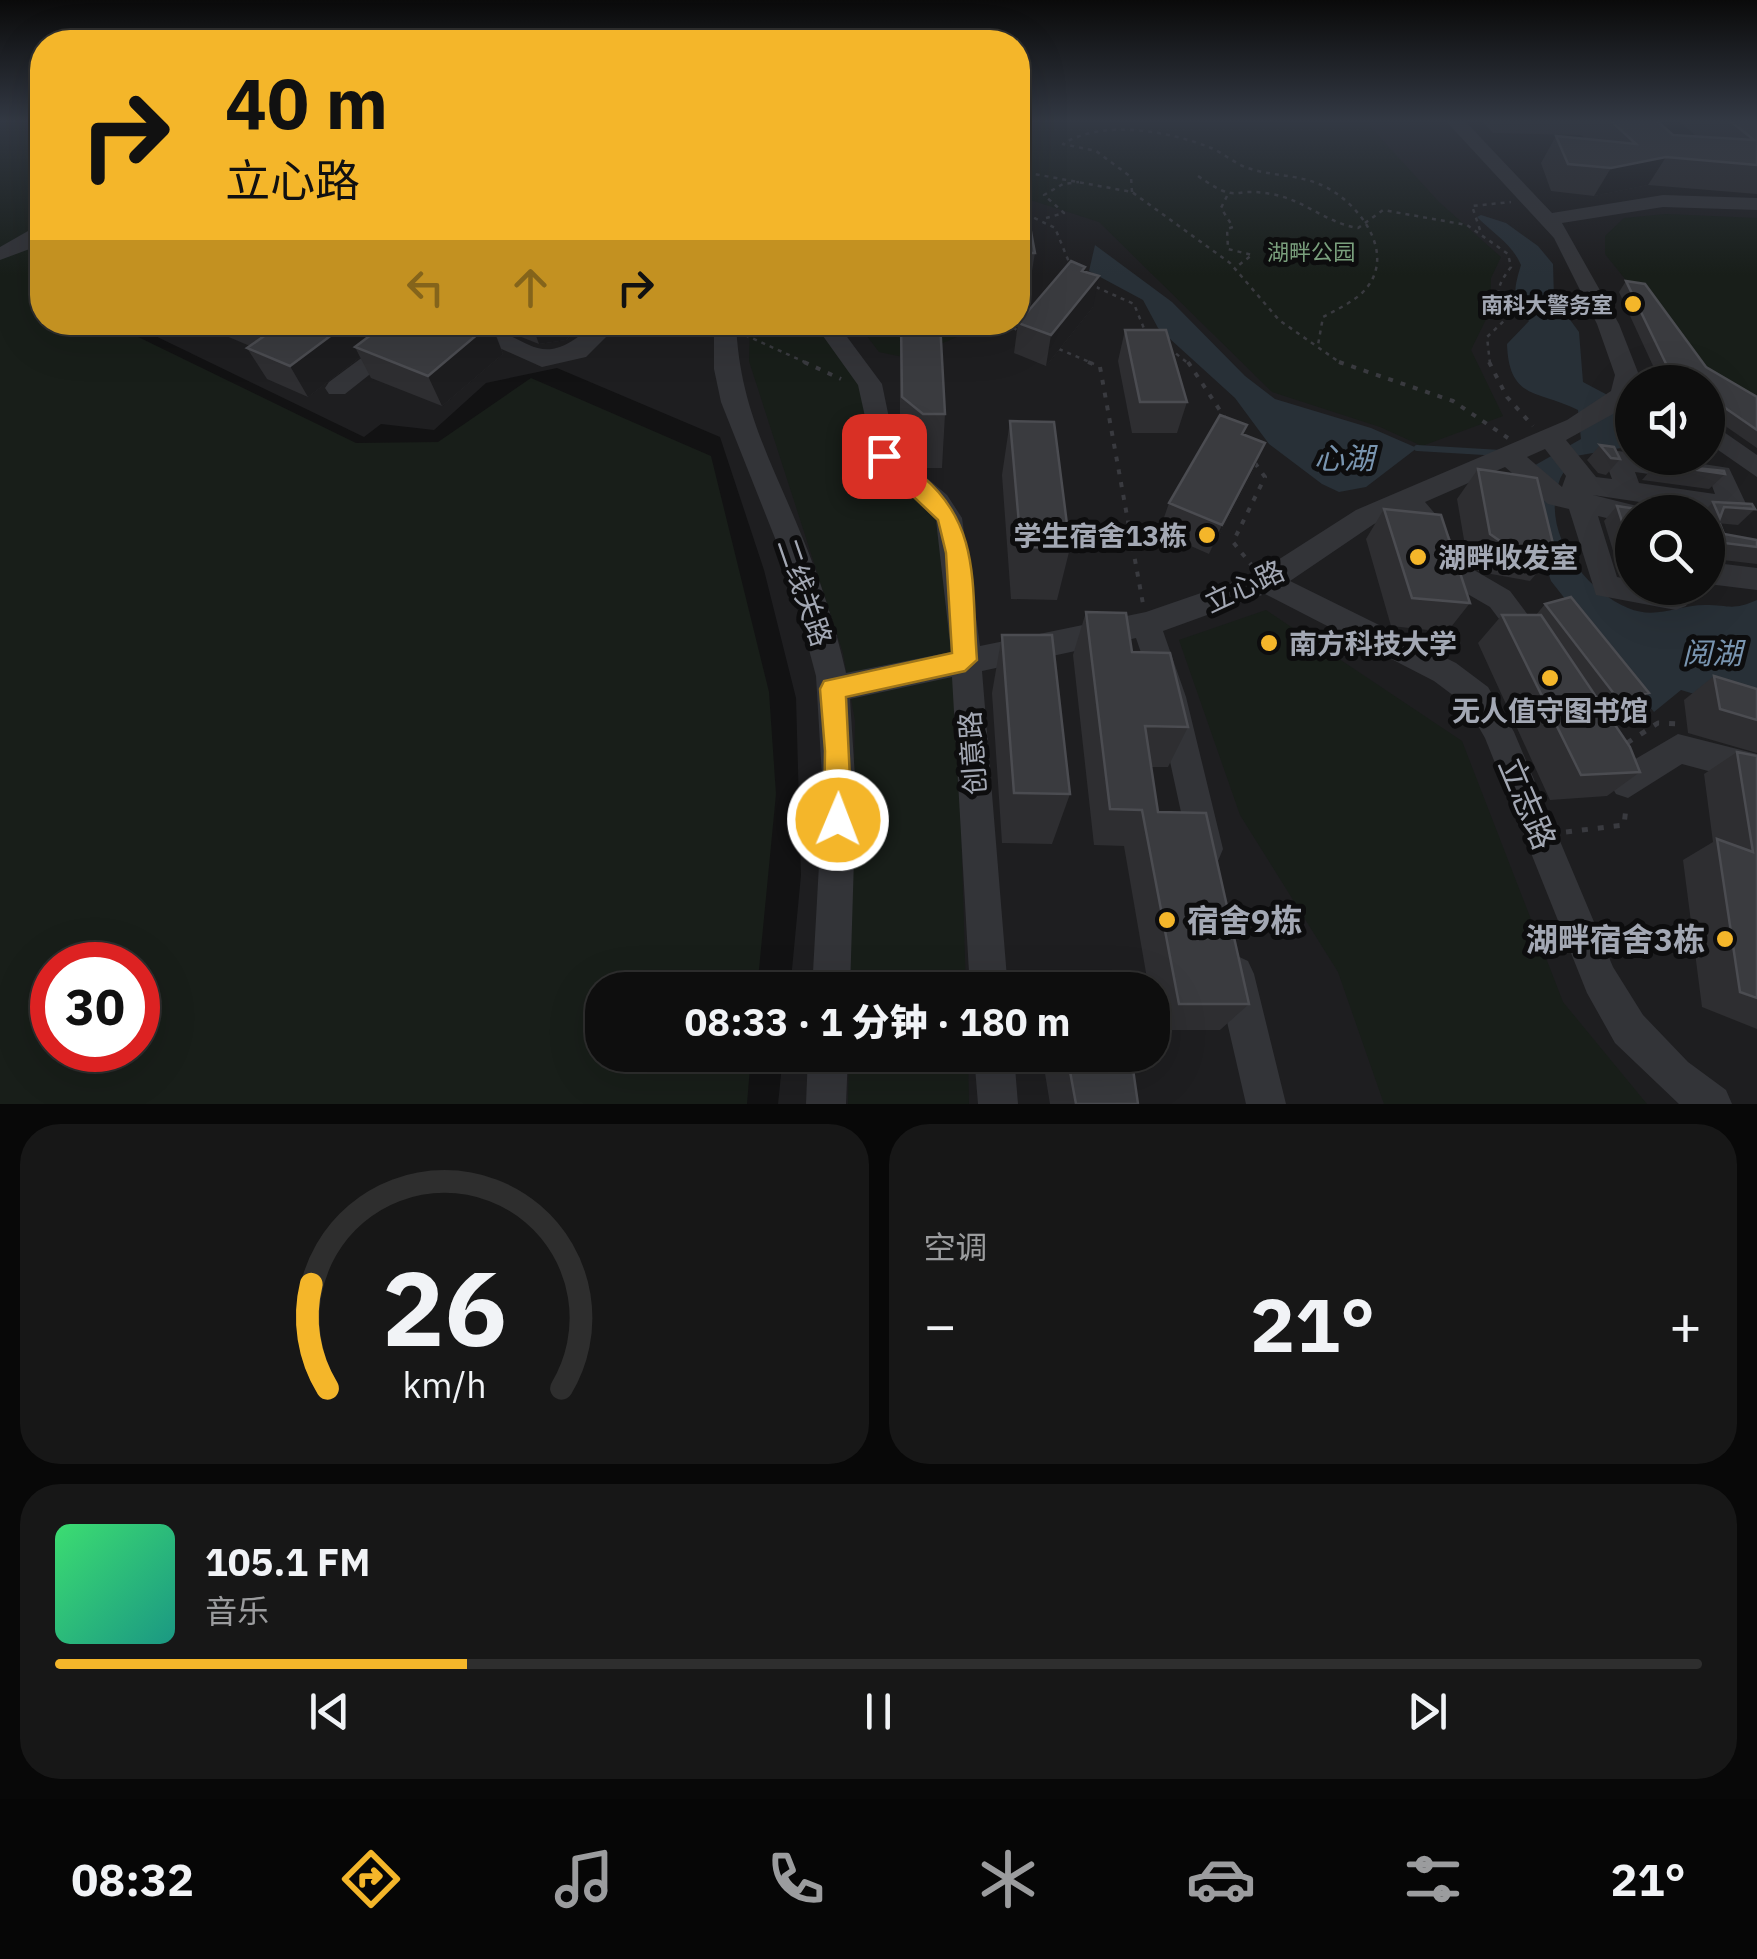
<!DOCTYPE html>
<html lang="zh">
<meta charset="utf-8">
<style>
:root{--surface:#0e0e0e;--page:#171717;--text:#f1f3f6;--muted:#9b9c9e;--line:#2e2e2e;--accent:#f4b62a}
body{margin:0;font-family:"IBM Plex Sans","Noto Sans SC",sans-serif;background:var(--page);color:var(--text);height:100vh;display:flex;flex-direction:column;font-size:38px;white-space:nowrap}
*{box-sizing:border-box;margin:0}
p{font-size:32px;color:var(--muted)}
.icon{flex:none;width:55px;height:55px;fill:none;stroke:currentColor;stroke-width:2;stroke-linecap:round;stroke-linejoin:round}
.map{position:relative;height:1104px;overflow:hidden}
.panel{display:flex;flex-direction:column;gap:20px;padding:20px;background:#080808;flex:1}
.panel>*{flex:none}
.top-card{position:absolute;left:30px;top:30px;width:1000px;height:305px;border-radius:40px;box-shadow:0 10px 40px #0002,0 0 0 2px var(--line);background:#f4b62a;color:#111;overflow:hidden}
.tools{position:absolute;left:1615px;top:365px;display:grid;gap:20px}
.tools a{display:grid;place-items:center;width:110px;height:110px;border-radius:50%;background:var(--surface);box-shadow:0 10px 40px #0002,0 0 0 2px var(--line);font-size:50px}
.speed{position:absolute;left:30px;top:942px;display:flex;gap:20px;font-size:50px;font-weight:700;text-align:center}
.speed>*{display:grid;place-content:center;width:130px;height:130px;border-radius:50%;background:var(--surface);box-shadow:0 10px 40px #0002,0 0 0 2px var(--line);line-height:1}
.speed .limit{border:15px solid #d22;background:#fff;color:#111}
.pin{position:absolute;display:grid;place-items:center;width:85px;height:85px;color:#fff;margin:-42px;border-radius:20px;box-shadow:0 5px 15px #0006}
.me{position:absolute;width:110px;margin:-55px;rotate:1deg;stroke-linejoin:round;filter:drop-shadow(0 0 8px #0008)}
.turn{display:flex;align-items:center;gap:35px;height:210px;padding:0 30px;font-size:45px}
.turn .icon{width:130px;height:130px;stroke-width:2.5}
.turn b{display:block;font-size:70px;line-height:85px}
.lanes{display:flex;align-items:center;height:95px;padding:0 30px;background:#0003;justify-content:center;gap:50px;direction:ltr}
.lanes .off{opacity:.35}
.big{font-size:75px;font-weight:800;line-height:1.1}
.panel .widget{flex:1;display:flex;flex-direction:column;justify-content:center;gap:15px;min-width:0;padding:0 35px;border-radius:40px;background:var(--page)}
.panel .dial{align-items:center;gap:0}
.dial svg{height:260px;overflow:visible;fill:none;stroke:var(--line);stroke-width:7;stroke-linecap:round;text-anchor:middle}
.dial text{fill:var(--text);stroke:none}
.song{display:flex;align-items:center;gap:30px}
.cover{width:120px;height:120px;border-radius:15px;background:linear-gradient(135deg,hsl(140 70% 55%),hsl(170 70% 35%))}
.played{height:10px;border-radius:5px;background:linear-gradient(90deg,var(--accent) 25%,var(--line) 25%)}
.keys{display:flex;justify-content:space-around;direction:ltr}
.heat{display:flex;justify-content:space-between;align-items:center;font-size:55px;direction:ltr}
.panel .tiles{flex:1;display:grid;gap:20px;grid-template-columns:1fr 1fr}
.widget:last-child{grid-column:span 2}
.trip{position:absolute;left:585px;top:972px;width:585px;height:100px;border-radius:40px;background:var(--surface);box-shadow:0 10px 40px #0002,0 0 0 2px var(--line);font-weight:800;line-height:100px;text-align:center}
.dock{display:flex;height:160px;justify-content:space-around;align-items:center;background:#060606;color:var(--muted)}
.dock .icon{width:70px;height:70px}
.dock .on{color:var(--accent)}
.dock b{font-size:45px;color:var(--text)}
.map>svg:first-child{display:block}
.built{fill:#1e1e20;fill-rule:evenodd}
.green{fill:#181e19;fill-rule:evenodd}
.water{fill:#283037}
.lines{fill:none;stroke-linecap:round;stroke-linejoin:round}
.stream{stroke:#283037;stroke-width:6}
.path-far2{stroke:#393a3f;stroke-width:2.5;stroke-dasharray:4 5;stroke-linecap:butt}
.path-far1{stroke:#393a3f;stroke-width:4;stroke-dasharray:5 8;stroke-linecap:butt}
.path{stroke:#393a3f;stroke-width:5;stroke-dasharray:6 10;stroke-linecap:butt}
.minor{fill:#333438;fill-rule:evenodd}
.wall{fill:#2e2e31}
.shaded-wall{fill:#1d1d1f}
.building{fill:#3a3b3f;stroke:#4b4c51;stroke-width:2.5}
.route{fill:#f4b62a;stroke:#9f761b;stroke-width:2.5}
.poi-dot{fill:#f4b62a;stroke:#0d0d0e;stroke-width:4}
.labels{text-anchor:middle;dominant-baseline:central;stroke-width:10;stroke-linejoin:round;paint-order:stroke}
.far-park-label{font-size:22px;fill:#7aa07d;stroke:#0d0d0e}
.far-poi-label{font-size:22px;font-weight:bold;fill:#a3a8b4;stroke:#0d0d0e;text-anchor:end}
.poi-label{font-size:28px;font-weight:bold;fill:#a3a8b4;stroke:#0d0d0e;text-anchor:start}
.street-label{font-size:28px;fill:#a3a8b4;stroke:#0d0d0e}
.water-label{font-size:30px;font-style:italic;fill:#7995b0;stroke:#0d0d0e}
.near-street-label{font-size:32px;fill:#a3a8b4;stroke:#0d0d0e}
.near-poi-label{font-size:32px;font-weight:bold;fill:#a3a8b4;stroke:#0d0d0e;text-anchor:start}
</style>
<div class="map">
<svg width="1757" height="1104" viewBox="0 0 1757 1104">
<rect width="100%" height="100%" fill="#121213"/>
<path class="built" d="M1018,120H1757V1104H778L783,1055H1152V990H790L801,875L796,698L764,570L720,437L557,368L486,383L434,430L381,424L364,437L143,330L155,322H1018ZM1632,382H1708V458H1632ZM1632,512H1708V588H1632Z"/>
<path class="green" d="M0,120H42V322L139,323L126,331L356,443L438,442L531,378L711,456L769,692L776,794L757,990H602V1055H751L747,1104H0ZM52,965H138V1050H52Z
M1018,120L1366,122L1439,202L1501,257L1491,278L1490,311L1471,350L1503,416L1422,446L1380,427L1272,392L1099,222L1018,196Z
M1666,214L1757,218V412L1708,382L1605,254V236L1624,218Z
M750,323H817L856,370L870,417L943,519L954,610L966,990H850L855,721L843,653L749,361Z
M857,323H966V333L908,358L879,352Z
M1266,610L1462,741L1563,1002L1647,1104H1384L1338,972L1240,815L1179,640Z
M849,1055H968L969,1104H848Z"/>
<path class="water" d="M1481,215L1506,223L1538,246L1553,264L1554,298L1579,332L1583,382L1632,408V446L1576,456C1571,464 1562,472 1559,482C1541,531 1583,589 1628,608C1656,620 1677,605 1705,605C1730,605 1732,611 1757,600V713L1681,690L1654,712L1551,581L1516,476L1581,439L1578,410C1539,390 1509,401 1507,344L1529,321C1512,300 1513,291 1521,265C1512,244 1494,234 1477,217Z
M1095,245L1172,302L1245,376L1275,399L1371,428L1417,448L1366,487L1339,492L1322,484L1269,444L1235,398L1158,328L1143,300L1089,271Z"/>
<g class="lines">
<path class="stream" d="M1417,448L1501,453"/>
<path class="path-far2" d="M1018,171L1132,192L1230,263L1279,320L1342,364
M1198,176C1241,206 1230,186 1271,194C1303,199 1326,223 1358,228L1383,210L1467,225L1508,254L1511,267C1496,287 1494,295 1509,316L1487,337L1490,364
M1132,192L1131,177L1096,151L1063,144C1102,119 1170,131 1211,148C1223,153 1233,162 1245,167C1268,176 1295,174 1319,184C1357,199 1401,255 1362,293C1351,303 1336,310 1323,317L1318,345
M1227,196L1221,208L1233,227L1227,229L1228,249L1252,255L1235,268
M1018,210L1055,228L1071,267
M1046,218L1064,213L1044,195L1063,184L1079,182
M1480,230L1472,206L1511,202
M1096,287L1134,304L1145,331
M1509,316L1537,312L1584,315
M1006,322L1018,331
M745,335L809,364
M1169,348L1189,364
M1059,349L1094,364"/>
<path class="path-far1" d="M804,362L841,379
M1088,362L1100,367L1143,604
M1188,362L1225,418
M1339,362L1453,401L1508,438
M1489,362L1507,397L1533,426
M1253,567L1233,542L1265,477L1255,463"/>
<path class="path" d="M1627,743L1658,723L1680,724
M1566,832L1624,825L1626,808"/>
<path class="minor" d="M1445,120H1464L1552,213L1663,195L1757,198V210L1663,207L1562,223L1619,324L1639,375L1632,382V396L1622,409L1566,440L1596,477L1612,479L1605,460L1618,451L1632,453V458H1664L1729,468L1747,506L1734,516L1675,512L1673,507L1593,495L1641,507L1644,512H1632V524L1598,516L1617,577L1632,580V588H1686L1690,598L1686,606L1676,610L1596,595L1569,509L1548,504L1505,467L1425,502L1443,523L1462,563L1510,591L1549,643L1544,652L1534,655L1524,652L1490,607L1440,578L1424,538L1402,512L1374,524L1290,581L1456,663L1488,687L1514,732L1613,967L1643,1015L1688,1062L1726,1090L1732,1104H1679L1615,1043L1587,993L1485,738L1466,705L1434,681L1265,594L1163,631L1186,697L1223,849L1218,861L1206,866L1194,861L1189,849L1156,697L1136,638L982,671L1008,990H970L952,677L850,699L856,793L850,990H812L823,793L816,676L788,571L721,402L714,369V322H736C739,406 770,458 801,534C820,579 835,625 846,673L951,652L936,520L875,462L858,385L813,322H836L882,384L896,452L947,495L962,518L980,646L1146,612L1256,574L1356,510L1567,420L1611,391L1615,375L1597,324L1554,238ZM1545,449L1566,476L1562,487L1527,457ZM1635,472L1711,483L1715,494L1639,483Z
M42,223V240L35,247L0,260V247Z
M410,322H436L345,394H329L325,388L329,382Z
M441,322C451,322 464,321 474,323C533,335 538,376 596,322H621L586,357L542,367Z
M1708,421L1757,455V477L1708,443Z
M1708,562L1757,568V590L1708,584Z
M1678,734L1757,754V784L1682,764L1628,798L1616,794L1592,753L1597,743L1608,738L1619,743L1632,761Z
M1235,955L1248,961L1254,974L1286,1104H1246L1216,974L1222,961Z
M808,1055H848L846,1104H806Z
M974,1055H1014L1018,1104H978Z"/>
</g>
<path class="wall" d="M1481,120H1656L1673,135L1697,137L1678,120H1757V194L1648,185L1594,196L1551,191L1541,163L1556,136L1586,139L1581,135L1493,133Z
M1018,205L1035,253L1030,283H1018Z
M1085,271L1093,307L1046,366L1014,353L1018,323Z
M1626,281L1706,367L1757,397V448L1708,414V382H1663L1660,381L1619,292Z
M193,322H585L566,340L539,344L493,326L503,354L442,406L371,378L360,357L308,397L267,379L247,348L250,346Z
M900,322L945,414L942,468H920L900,451Z
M1125,330L1187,402L1177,433H1132L1118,361Z
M1010,421L1070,548L1057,600L1011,599L1002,475Z
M1243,434L1265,443L1252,473L1209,554L1159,532L1169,503Z
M1600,445L1620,459L1606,475L1598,473L1587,460Z
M1656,464L1725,474L1709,489L1642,480Z
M1478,469L1555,552L1530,581L1480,572L1468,563L1457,499Z
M1713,502L1755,509L1738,525L1716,523L1724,534L1757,540V564L1714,559L1708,565V512H1703Z
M1617,506L1632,512V577L1620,574L1604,521Z
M1384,509L1470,603L1447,632L1391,626L1366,539Z
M1545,604L1649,693L1638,702L1607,709L1579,672L1640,772L1607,796L1550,800L1478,643L1502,615H1536Z
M1086,612L1132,652L1188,727L1168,767H1151L1158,812L1249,1004L1220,1030H1156L1152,1011V990H1149L1124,846L1094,845L1073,655Z
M1002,635L1070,794L1052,844L1002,843L992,693Z
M1714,676L1757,689V753L1688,733L1684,700Z
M1737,752L1757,756V1029L1702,1007L1683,860L1713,842L1704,774Z
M1042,1055H1131L1138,1104H1050Z"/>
<path class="shaded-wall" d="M1666,157L1648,185L1594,196L1611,168Z
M1099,276L1093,307L1046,366L1051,335Z
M349,322H405L355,347L360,357L308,397L290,366Z
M531,322H585L566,340L539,344Z
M491,323L503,354L442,406L428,376Z
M1265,443L1252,473L1209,554L1222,525Z
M1649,693L1638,702L1607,709L1618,699Z"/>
<path class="building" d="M1610,120H1656L1673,135L1754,140L1729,120H1757V165L1666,157L1611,168L1568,164L1556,136L1636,144Z
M1018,205H1026L1035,253H1018Z
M1071,261L1085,267L1082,271L1099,276L1051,335L1018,323Z
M1626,281L1645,284L1706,367L1757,397V430L1708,396V382H1687L1669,370Z
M247,322H349L290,366L247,348L270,332Z
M388,322H490L491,323L428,376L355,347Z
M901,322H940L945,414H923L902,397Z
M1125,330H1166L1187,402H1140Z
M1220,415L1247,425L1242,434L1265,443L1222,525L1169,503Z
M1010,421L1054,422L1070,548L1021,547Z
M1600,445L1614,447L1620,459L1611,458Z
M1656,464L1724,471L1725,474Z
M1478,469L1537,478L1555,552L1503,543L1490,534Z
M1713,502L1752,504L1755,509L1724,507L1720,518Z
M1617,506L1657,512H1632V552Z
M1384,509L1441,515L1470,603L1412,598Z
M1708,521L1720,524L1724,534L1757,540V547L1725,543L1721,552L1708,550Z
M1571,597L1649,693L1618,699L1545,604Z
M1086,612L1126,613L1132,652L1170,653L1188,727L1145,726L1158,812L1206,813L1249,1004H1179L1142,810L1110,809Z
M1502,615H1541L1630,747L1640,772L1581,775Z
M1002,635H1052L1070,794L1014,793Z
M1714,676L1757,689V720L1720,709Z
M1737,752L1757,756V998L1740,992L1717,839L1753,852Z
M1067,1055H1131L1138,1104H1076Z"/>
<linearGradient id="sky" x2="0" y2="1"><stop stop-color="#0a0a0a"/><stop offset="0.44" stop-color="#333944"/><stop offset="1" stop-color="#333944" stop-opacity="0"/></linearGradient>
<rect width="1757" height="275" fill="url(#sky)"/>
<path class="route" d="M884,449C899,453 910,467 922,476C982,526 971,588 977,660L965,671L846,697L852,820L848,829L838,833L828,829L824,820L825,751L820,689L824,681L952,653L946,553L938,520L877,462V451Z"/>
<g class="poi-dot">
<circle cx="1633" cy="304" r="10"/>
<circle cx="1207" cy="535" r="10"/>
<circle cx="1418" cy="557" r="10"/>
<circle cx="1269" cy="643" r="10"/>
<circle cx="1550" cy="678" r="10"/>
<circle cx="1167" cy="920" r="10"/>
<circle cx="1725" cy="939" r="10"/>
</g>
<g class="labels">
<g class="far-park-label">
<text x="1311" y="251">湖畔公园</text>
</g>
<g class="far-poi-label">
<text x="1613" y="304">南科大警务室</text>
</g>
<g class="poi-label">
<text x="1187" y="535" text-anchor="end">学生宿舍13栋</text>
<text x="1438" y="557">湖畔收发室</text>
<text x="1289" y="643">南方科技大学</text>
<text x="1550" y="710" text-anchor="middle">无人值守图书馆</text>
</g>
<g class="street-label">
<text transform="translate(1244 586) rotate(-25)">立心路</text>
<text transform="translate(805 592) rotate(71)">二线关路</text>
<text transform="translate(972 753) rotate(-94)">创意路</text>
</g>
<g class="water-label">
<text x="1344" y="457">心湖</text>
<text x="1712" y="652">阅湖</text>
</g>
<g class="near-street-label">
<text transform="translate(1528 803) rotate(67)">立志路</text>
</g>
<g class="near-poi-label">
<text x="1187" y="920">宿舍9栋</text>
<text x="1705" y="939" text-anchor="end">湖畔宿舍3栋</text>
</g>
</g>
</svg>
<div class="tools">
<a><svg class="icon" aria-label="sound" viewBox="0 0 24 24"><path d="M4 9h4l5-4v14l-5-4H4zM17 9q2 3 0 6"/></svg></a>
<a><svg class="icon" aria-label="search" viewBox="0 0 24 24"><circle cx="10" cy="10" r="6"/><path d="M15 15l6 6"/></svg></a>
</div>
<div class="speed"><div class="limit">30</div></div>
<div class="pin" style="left:884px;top:456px;background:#d93025"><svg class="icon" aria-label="arrive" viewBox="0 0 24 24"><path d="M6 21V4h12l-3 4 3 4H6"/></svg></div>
<svg class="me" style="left:838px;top:820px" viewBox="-20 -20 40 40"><circle r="17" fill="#f4b62a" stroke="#fff" stroke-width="3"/><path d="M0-11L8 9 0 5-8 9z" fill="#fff"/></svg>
<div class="trip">08:33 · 1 分钟 · 180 m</div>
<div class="top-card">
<div class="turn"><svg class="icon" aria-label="right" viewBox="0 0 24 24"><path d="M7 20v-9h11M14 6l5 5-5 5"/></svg><div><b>40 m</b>立心路</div></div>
<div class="lanes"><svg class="icon off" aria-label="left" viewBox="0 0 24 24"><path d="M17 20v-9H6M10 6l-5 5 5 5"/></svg><svg class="icon off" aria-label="ahead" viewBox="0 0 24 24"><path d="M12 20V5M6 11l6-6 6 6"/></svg><svg class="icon" aria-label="right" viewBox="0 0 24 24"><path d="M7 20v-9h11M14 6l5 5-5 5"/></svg></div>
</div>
</div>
<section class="panel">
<div class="tiles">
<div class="widget dial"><svg viewBox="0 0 100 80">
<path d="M14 69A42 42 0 1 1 86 69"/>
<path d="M14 69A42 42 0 0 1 9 37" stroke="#f4b62a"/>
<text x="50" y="56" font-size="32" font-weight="700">26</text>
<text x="50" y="72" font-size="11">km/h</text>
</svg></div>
<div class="widget"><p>空调</p>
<div class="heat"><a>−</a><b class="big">21°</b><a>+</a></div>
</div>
<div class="widget">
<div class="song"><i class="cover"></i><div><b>105.1 FM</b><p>音乐</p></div></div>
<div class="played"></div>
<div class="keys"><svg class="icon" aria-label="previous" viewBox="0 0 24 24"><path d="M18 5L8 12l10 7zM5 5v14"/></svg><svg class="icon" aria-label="pause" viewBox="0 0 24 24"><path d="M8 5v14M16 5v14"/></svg><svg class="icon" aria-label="next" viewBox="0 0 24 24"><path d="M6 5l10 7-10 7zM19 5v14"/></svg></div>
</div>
</div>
</section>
<nav class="dock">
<b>08:32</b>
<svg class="icon on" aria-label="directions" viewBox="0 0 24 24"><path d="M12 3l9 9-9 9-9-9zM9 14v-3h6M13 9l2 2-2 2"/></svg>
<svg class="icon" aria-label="music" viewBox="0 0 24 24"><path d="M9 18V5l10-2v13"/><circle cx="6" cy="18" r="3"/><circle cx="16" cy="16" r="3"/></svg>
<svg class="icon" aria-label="phone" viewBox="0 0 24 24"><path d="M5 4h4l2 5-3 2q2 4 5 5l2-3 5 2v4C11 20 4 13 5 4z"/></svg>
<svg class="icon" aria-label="climate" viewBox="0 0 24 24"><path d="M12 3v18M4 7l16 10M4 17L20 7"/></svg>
<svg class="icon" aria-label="car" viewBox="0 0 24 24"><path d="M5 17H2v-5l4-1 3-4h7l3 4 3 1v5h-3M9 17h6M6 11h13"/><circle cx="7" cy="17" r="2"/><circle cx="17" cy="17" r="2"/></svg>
<svg class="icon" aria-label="filters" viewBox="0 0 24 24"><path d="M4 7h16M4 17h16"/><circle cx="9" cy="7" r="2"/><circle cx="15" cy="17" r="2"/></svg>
<b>21°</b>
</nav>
